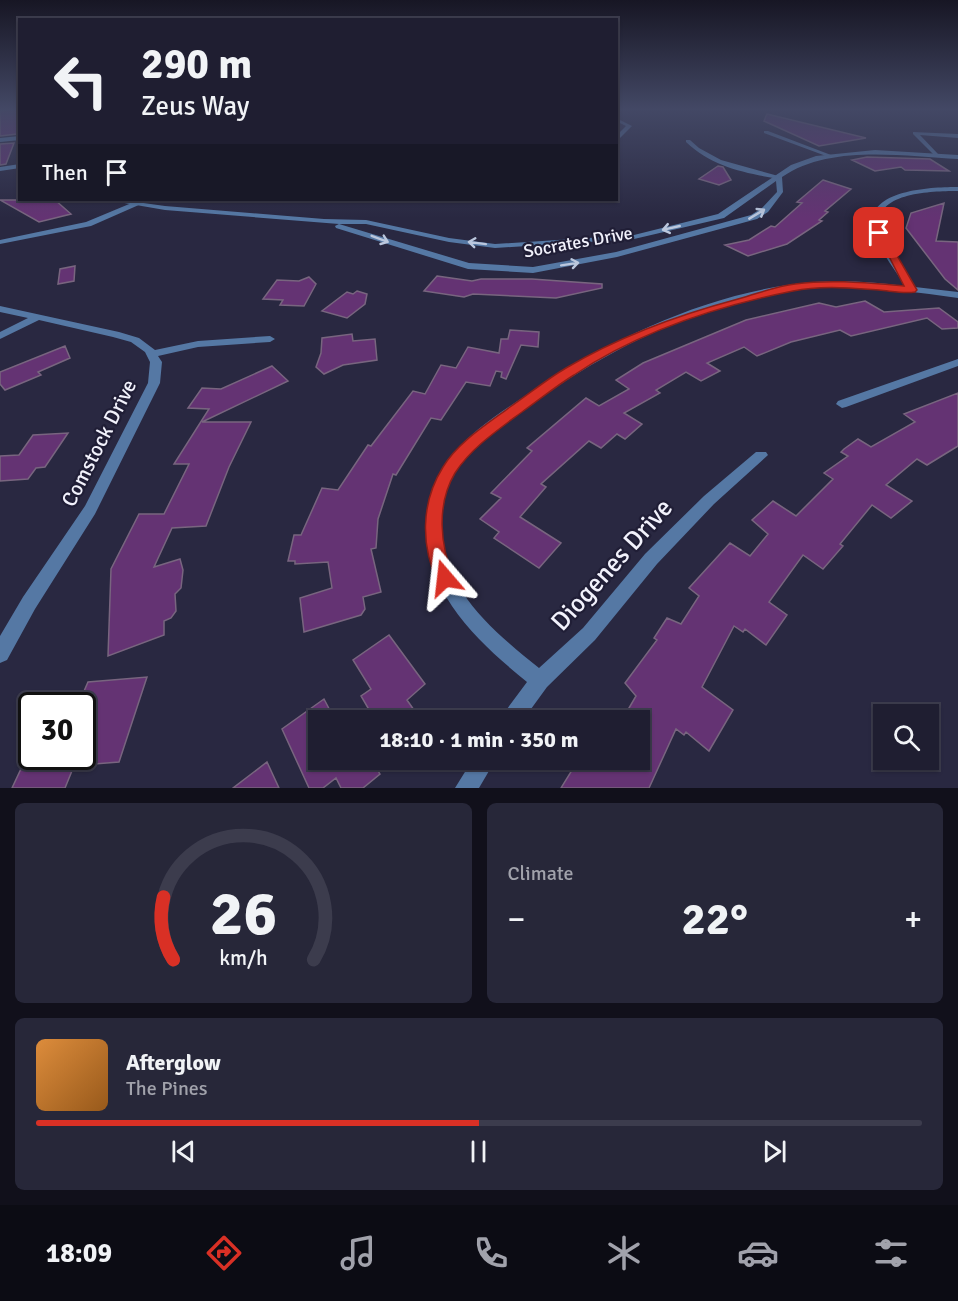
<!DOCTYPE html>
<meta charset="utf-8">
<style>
:root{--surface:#1f1e31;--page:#272739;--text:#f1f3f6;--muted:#a1a2ab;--line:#3c3c4d;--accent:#d93025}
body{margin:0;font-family:Signika,sans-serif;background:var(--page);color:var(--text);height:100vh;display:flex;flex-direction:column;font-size:22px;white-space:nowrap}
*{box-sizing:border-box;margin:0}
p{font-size:20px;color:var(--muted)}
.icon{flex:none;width:33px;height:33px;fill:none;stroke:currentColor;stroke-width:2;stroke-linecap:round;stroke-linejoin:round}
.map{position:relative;height:788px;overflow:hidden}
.drawer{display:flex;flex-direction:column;gap:15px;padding:15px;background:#11101b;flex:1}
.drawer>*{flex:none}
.banner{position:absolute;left:18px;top:18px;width:600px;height:183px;border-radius:0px;box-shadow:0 2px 4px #0004,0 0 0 2px var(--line);background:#1f1e31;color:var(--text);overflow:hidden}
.tools{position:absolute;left:873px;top:704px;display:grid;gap:12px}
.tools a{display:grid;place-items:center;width:66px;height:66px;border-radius:0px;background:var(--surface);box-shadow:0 2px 4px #0004,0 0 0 2px var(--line);font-size:30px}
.speed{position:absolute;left:18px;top:692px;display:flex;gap:12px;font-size:30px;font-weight:700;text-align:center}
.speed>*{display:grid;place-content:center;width:78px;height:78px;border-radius:50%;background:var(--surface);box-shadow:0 2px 4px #0004,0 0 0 2px var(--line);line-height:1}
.speed .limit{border:3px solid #111;border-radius:9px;background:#fff;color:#111}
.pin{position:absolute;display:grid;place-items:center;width:51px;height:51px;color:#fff;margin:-26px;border-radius:12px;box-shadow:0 3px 9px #0006}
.me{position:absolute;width:66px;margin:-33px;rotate:343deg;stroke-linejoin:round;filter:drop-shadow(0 0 4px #0008)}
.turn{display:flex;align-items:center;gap:21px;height:126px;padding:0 24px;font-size:27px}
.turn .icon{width:78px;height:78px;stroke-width:2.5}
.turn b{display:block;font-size:42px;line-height:51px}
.then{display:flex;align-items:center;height:57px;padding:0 24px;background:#0003;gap:12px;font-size:22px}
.big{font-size:45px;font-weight:800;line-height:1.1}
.drawer .card{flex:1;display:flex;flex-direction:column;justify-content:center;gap:9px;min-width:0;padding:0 21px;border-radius:9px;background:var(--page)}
.drawer .dial{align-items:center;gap:0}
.dial svg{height:156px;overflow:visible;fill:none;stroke:var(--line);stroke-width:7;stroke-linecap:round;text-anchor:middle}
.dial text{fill:var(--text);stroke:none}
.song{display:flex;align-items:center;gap:18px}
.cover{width:72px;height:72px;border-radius:9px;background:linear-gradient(135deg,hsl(30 70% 55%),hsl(30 70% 35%))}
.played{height:6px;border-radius:3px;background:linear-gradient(90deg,var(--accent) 50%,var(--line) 50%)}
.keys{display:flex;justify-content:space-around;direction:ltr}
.heat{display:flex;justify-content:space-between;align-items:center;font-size:33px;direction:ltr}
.drawer .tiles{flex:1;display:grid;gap:15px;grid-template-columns:1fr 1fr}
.card:last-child{grid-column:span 2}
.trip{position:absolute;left:308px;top:710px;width:342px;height:60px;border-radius:0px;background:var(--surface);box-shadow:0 2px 4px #0004,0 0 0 2px var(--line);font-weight:800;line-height:60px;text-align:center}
.dock{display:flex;height:96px;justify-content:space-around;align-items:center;background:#0c0c14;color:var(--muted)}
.dock .icon{width:42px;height:42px}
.dock .current{color:var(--accent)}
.dock b{font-size:27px;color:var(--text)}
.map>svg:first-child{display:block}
.building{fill:#643373;stroke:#78657f;stroke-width:1.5}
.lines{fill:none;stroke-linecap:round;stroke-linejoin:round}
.minor{fill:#5578a4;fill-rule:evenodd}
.tertiary{fill:#5578a4;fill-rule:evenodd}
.oneway{stroke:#bbc7dd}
.route{fill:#d93025;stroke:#8d1f18;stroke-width:1.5}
.labels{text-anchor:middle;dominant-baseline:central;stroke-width:4.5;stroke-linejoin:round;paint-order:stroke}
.far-street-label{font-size:18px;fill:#f2f2fc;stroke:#201e36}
.street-label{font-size:21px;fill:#f2f2fc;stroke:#201e36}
.near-street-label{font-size:26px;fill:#f2f2fc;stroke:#201e36}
</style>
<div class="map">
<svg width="958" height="788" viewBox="0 0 958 788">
<rect width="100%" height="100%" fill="#292841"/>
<path class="building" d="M20,108L17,134L0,136V111Z
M767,114L866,138L819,146L764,121Z
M14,143L6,164L0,165V144Z
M867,157L930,159L949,171L905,170L901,167L875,171L852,160Z
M718,166L723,167L731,180L719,185L699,179Z
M823,180L851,189L825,211L828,212L819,220L822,221L787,244L748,256L725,245L749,240L771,226L775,227L802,203L797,202Z
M0,200H55L71,214L39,222Z
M944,203L936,241L958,242V290L945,279L906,228L911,213Z
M75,266L74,281L58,284L60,269Z
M437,276L472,281L481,279H532L602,284V288L556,298L473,294L464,297L424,291Z
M309,277L316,284L304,306L280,305L283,300L263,299L277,280L299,281Z
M357,291L367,294L365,304L347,318L322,311L347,292L353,294Z
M865,301L884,312L939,308L958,322V328L942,329L927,318L851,336L840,330L791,342L757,356L744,347L707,363L720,371L701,381L686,372L656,390L660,393L624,413L642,424L625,439L617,434L601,448L589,441L541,484L546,487L520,517L561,543L539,568L494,538L499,532L480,519L501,498L491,493L532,451L527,448L586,398L599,406L629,389L616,380L643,363L746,320L819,303L836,307Z
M510,330L539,332L538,347L521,345L506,379L501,377L502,372L496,371L490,386L466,382L441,420L431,418L396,475L393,474L378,519L376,548L371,549L381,592L363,597L365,609L361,615L304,632L300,598L332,588L328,562L295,564V561H288L294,535H301L322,488L338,490L368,445L371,446L413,391L425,394L441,365L456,368L468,347L499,353L501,339H508Z
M352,334L353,341L375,339L377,360L343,365L324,374L316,367L321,353L322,338Z
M65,346L70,358L38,372L41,375L5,390L0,384V372Z
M272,366L288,381L202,422H251L229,467L206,526L172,528L154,567L180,559L183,570L181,588L175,594L176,611L171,618L164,621V635L108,656L111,569L139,514H164L189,464H174L209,409L188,408L202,388L221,389Z
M958,393V446L927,465L917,459L886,485L912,501L891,518L872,505L840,544L843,546L823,569L803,555L769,602L787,615L766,645L745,629L743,632L734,626L702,687L733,710L709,751L686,732L684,735L676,729L649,788H561L577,762L583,767L588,759H639V720H622L636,696L625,683L657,640L654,638L667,618L681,624L699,596L689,588L730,543L750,556L768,534L752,520L773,501L796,516L833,479L824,473L848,456L841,452L844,449L858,439L871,447L915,422L904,414Z
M68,433L45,467L36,468L28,479L0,481V456L19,455L33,435Z
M389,635L425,684L407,700L421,720H375L361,696L371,689L353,660Z
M147,677L119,762L82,765V705H78L88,682Z
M324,699L335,720H318V759H371L380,774L363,788H341L336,778L323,788H309L282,729Z
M27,756H78L65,788H12Z
M267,762L279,788H233Z"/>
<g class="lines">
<path class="minor" d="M616,118L632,126L616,142V136L626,126L616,121Z
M764,131H768L831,155L826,156L764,133Z
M913,132L958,134V138L920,135L938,154L936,157L913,134Z
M20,136V140L0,142V138Z
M686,140H690L699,148L721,160L782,177L779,179C745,173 712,167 686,142Z
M20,164V168L0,171V167Z
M958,187V191C934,191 868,192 882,231C889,251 903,269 915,287L958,292V298C905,291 850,282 796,290C709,302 627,340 555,388C523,408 482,434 460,464C450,478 445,494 443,510C433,581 489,628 539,668L583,628L645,554L704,496L756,452H766L768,455L714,504L657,564L595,640L547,687L523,720H501L504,713L527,682C474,639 416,584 428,510C431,490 439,471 451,456C475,427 513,404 544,384C625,332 718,290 814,282C844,280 875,282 905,286C895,269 873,243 872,224C870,189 934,187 958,187Z
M134,202L141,204L91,226L0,244V240L86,222Z
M0,306L119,332L139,338L155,350L198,341L270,336L275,339L270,342L198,347L158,356L162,362L160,383L95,514L35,609L7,660L0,663V636L23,597L85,506L148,383L150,362L145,352L131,342L113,337L39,320L0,339V332L28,318L0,312Z
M958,359V366L846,407L842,408L836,404L838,401Z
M473,759H496L479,788H455Z"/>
<path class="tertiary" d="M875,150L958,155V159C903,156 829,144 782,177L783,192L768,212L757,219L617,257L533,273L468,269L336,228L335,226L339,224L165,210L107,200H122L165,206L324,219L366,220L449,238L495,244L634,235L718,214L791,165L816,156ZM776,181L777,192L762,208L751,215L616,252L533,267L469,263L339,224H366L449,242L495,248L634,239L724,218Z"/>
</g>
<defs><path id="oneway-shaft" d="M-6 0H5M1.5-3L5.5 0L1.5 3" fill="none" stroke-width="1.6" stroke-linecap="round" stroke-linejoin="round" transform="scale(1.5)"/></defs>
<g class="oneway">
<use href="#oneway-shaft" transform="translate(757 214) rotate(-31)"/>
<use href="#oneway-shaft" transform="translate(671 228) rotate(167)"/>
<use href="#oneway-shaft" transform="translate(380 239) rotate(21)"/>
<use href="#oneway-shaft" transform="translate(477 243) rotate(-173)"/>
<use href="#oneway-shaft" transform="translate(570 264) rotate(-9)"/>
</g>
<linearGradient id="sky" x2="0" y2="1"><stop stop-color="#171624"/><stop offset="0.5" stop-color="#434865"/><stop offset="1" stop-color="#434865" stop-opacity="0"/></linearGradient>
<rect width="958" height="218" fill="url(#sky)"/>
<path class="route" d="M876,231L884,233L917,290L915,292C904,294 891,291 879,290C851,288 821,285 793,291C718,306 638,332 574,375C556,386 539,400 522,412C499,429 471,448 455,473C436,505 440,546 454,578L452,584L445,587L438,584C421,546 420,504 443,467C458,442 487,424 510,407C529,394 547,379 566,368C620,336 678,315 738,299C757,294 776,286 795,284C832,279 868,283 904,286Z"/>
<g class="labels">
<g class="far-street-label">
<text transform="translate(578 242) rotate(-10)">Socrates Drive</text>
</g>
<g class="street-label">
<text transform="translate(99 443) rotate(-63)">Comstock Drive</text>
</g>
<g class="near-street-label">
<text transform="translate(612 565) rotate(-48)">Diogenes Drive</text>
</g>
</g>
</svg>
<div class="tools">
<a><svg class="icon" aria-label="search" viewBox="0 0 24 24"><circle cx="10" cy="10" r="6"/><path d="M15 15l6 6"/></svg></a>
</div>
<div class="speed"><div class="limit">30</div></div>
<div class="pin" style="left:879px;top:233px;background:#d93025"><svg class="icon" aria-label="arrive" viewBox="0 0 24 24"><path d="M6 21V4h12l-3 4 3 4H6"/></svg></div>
<svg class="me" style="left:445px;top:578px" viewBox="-20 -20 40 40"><path d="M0-17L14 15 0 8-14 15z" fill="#d93025" stroke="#fff" stroke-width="4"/></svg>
<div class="trip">18:10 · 1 min · 350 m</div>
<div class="banner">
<div class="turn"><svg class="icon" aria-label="left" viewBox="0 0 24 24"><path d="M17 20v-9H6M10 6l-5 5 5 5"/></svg><div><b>290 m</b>Zeus Way</div></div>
<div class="then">Then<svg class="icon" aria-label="arrive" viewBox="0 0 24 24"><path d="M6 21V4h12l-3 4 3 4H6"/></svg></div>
</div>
</div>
<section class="drawer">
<div class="tiles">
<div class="card dial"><svg viewBox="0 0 100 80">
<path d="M14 69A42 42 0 1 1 86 69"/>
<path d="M14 69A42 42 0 0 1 9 37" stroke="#d93025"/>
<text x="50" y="56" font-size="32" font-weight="700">26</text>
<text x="50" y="72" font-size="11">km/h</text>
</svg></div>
<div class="card"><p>Climate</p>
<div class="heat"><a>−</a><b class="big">22°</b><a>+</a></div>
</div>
<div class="card">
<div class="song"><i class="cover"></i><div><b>Afterglow</b><p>The Pines</p></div></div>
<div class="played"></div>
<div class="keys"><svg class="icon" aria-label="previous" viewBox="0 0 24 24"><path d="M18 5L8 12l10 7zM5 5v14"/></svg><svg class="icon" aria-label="pause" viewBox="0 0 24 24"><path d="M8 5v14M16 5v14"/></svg><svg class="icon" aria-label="next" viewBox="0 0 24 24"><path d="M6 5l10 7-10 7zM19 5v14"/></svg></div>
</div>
</div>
</section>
<nav class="dock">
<b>18:09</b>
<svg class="icon current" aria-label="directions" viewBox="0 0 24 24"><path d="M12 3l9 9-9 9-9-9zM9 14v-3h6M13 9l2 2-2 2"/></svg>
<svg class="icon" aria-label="music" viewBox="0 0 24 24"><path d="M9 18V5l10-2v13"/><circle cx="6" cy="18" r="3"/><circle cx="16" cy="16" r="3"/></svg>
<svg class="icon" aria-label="phone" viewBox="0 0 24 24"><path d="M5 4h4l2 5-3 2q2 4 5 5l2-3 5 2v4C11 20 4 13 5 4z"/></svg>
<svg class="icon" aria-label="climate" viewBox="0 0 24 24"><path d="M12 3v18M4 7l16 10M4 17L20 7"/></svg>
<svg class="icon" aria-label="car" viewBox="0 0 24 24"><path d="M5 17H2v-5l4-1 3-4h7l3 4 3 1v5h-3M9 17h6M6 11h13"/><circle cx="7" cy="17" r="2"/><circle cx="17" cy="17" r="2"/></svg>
<svg class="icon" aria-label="filters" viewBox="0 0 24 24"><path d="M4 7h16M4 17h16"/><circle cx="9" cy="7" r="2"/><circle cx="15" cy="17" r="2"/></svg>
</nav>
